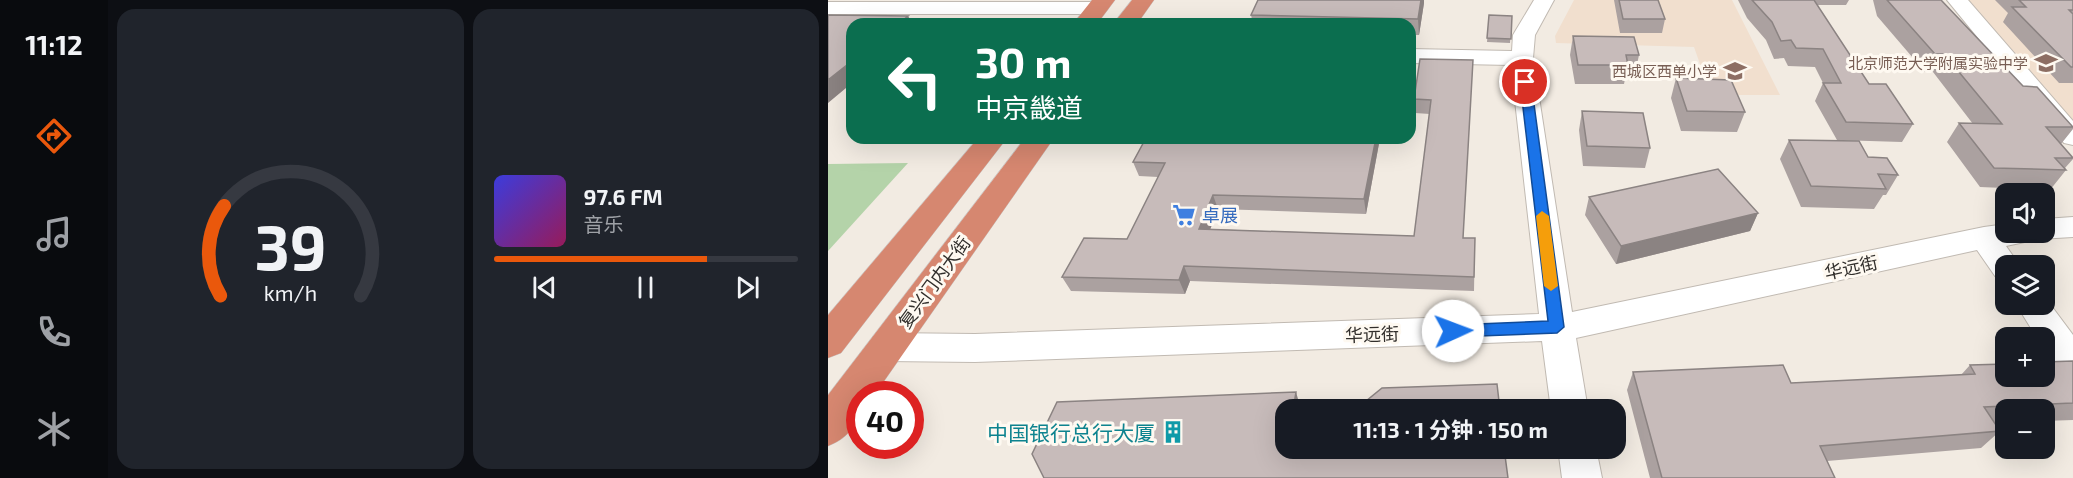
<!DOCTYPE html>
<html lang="zh">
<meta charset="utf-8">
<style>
:root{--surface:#171b24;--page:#20242c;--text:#f1f3f6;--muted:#9ea1a6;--line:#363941;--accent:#ea580c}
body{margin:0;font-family:"Exo 2","Noto Sans SC",sans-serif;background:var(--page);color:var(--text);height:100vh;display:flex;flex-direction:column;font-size:22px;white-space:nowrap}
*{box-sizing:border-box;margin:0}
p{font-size:20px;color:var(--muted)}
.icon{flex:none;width:33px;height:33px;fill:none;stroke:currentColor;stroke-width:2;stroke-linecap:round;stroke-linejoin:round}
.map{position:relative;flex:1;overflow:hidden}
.sheet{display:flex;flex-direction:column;gap:9px;padding:9px;background:#0d0f14;width:720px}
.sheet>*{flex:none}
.hud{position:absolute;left:18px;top:18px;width:570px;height:126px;border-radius:18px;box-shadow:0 6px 24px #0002;background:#0b6e4f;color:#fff;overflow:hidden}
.controls{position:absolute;left:1167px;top:183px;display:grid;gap:12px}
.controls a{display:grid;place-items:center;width:60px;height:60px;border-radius:12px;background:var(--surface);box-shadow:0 6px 24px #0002;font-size:30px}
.speed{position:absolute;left:18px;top:381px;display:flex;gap:12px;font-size:30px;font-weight:700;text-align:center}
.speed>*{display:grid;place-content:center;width:78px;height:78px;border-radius:50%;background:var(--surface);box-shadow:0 6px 24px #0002;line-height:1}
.speed .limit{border:9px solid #d22;background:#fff;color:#111}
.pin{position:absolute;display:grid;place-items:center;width:51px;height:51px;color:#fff;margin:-26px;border:3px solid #fff;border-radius:50%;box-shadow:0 2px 6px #0007}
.me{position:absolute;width:66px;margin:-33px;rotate:88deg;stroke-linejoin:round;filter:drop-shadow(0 0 4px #0008)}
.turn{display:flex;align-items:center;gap:21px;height:126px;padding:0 30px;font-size:27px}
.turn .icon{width:78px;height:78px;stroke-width:2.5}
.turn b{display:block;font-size:42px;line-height:51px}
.sheet .card{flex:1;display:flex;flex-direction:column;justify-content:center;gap:9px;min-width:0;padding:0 21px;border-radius:18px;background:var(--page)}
.sheet .dial{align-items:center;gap:0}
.dial svg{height:156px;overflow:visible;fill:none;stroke:var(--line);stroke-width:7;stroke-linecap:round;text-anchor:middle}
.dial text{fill:var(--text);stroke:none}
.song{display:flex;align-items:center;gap:18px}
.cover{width:72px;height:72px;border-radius:9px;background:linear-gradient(135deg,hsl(240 70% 55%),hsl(330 70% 35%))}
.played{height:6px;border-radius:3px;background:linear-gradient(90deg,var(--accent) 70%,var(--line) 70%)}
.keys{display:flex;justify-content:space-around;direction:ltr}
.sheet .tiles{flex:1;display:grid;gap:9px;grid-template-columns:repeat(2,1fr)}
.trip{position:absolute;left:447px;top:399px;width:351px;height:60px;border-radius:18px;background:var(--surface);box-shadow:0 6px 24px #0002;font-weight:700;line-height:60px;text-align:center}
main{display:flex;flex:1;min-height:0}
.dock{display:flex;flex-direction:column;width:108px;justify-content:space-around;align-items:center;background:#090b0e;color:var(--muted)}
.dock .icon{width:42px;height:42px}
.dock .selected{color:var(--accent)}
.dock b{font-size:27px;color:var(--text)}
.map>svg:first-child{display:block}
.education{fill:#f1dfce}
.green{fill:#b4d3a9}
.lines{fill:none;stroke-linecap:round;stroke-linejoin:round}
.minor-casing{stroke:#c1bab2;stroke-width:2}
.highway-casing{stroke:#cac9c8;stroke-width:1}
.minor{fill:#fff;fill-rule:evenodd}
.highway{fill:#d68770;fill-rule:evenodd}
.wall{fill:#aba1a0}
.shaded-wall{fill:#8b8382}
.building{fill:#c7bbba;stroke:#8b8382;stroke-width:1.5}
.route{fill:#1a73e8;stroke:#114b97;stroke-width:1.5}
.slow{fill:#f59e0b}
.labels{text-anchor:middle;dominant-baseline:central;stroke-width:6;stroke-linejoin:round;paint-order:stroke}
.far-education-label{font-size:15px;fill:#785e54;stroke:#fef9f1;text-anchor:end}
.shop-label{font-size:18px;fill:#366cbe;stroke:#fef9f1;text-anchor:start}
.street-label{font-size:18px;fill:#322f2c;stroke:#fef9f1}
.near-culture-label{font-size:21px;fill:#0d838f;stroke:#fef9f1;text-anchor:end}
</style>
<main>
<nav class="dock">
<b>11:12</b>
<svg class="icon selected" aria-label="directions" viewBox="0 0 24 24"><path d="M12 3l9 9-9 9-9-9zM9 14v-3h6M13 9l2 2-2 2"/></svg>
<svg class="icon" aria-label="music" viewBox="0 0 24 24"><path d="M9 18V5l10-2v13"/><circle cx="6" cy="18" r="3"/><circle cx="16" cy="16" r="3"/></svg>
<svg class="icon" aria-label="phone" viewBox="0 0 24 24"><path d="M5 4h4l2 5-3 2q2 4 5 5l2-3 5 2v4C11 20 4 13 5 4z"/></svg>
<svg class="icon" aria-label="climate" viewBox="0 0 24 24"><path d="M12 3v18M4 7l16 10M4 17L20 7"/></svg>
</nav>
<section class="sheet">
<div class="tiles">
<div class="card dial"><svg viewBox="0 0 100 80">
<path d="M14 69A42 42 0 1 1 86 69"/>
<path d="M14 69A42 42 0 0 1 16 23" stroke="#ea580c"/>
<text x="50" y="56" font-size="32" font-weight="700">39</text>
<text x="50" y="72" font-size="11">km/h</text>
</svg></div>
<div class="card">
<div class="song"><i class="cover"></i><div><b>97.6 FM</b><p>音乐</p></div></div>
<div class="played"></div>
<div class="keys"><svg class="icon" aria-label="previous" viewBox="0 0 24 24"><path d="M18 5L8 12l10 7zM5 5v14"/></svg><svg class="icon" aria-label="pause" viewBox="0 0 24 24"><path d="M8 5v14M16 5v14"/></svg><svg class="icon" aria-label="next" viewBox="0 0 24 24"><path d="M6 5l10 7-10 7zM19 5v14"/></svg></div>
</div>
</div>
</section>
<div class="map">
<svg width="1245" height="478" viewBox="0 0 1245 478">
<rect width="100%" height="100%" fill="#f2ebe2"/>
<path class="education" d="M746,0H904L952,95H883L866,47L728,43L727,36Z
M1137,0H1245V126Z"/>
<path class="green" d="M80,163L0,251V164Z"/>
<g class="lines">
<g class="minor-casing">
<path id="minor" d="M706,0H726L707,35L705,58L744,312L1156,227L1178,224V232H1216V219L1245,217V237L1211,239L1178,246L1192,266H1178V280L1167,276L1149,250L748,338L760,410H723L714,341L147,362L58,361L46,357L41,347L46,337L58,333L147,334L711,314L683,65L582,63V49L684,51L685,35Z
M1119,0H1140L1245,121V145L1236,143Z
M0,2H270L277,4L280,8L277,12L270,14H0Z
M1216,296L1245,335V377C1228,371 1216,355 1216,338H1209L1188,304H1216Z
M730,448H768L774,478H734Z"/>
</g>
<g class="highway-casing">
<path id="highway" d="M264,0H287L269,24H245Z
M304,0H326L309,24H285Z
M150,138H179L13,353L0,358V315Z
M197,138H226L47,394H32C32,420 25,436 0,446V395Z"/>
</g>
<use href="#minor" class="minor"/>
<use href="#highway" class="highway"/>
</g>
<path class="wall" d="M786,0H830L837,19L834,33H792Z
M910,0H1021L1018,5H989L1041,84L1085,124L1074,142L1009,140L987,101L995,83L987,67L960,66L956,58L946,59L938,40L919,18Z
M1045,0H1113L1195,86L1245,127V129L1233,144L1245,159L1237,168L1238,170L1222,190L1152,187L1119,142L1131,123L1145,124L1105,72H1097L1049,16Z
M1167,0H1245V83H1231L1175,22L1180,13Z
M596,3L591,35H582V24H425L423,15Z
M661,15L684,16L682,43L659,42Z
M745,36L811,55L807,74H798L796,84H747L742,55Z
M645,60L635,238H647L646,291L362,281L357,294L243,291L234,277L299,239L330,177L311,176L305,162L318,138H552L538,214L390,209L382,229L586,236L602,114L587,113L586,99Z
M848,78L917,112L909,132L853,131L843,98Z
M754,111L822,148L817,168L755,166L751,130Z
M961,140L1040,157L1070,175L1058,195H1055L1046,209L973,207L952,159Z
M761,197L930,213L922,231L788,264L757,215Z
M1245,361V420L1216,421V410H1178V422L1167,423L1172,431L1153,448L999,461L1007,478H822L799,390L805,372L963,383L1133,375L1142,365Z"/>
<path class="shaded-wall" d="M593,0H596V3L591,35L590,19Z
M80,16L85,24H70Z
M24,61V83L0,103V80Z
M548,138H552L538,214L536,199Z
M385,195L390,209L377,243L371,229Z
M930,213L922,231L788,264L793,246Z
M356,266L362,281L357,294L351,280Z
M468,392L472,406L471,410H465Z"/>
<path class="building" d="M430,0H593L590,19L423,15Z
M791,0H830L837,19H795Z
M924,0H986L1041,84H1058L1085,124L1018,122L995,83H1013L995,49L968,48L963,40L953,41L944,22Z
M1059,0H1113L1195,86L1209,87L1245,127H1218L1245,158H1227L1238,170L1166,168L1131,123L1174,124L1116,54H1107Z
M1191,0H1245V10H1241L1245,14V67H1243L1184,7H1198Z
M0,15L80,16L70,24H24V61L0,80Z
M661,15L684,16L683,39L659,38Z
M745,36L806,37L811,55H798L800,65H750Z
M592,59L645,60L635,238H647L646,277L356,266L351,280L234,277L256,238L299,239L337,163L305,162L318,138H548L536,199L385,195L371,229L586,236L603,100L586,99Z
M848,78L903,80L917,112L859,111Z
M754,111L815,113L822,148L759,146Z
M961,140L1031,141L1040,157L1059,158L1070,175L1050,174L1058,189L983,186Z
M890,169L930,213L793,246L761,197Z
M1245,361V403L1156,407L1172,431L992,446L1007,478H834L805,372L955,365L963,383L1147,374L1142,365L1178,364V376H1216V362Z
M669,384L672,410H527L554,388Z
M468,392L465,410H458V448H676L680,478H216L204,454L229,402Z"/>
<path class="route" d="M697,78L703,82L736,327L729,333L625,337L617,331L625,325L720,321L692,82Z"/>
<path class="slow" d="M714,211L721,216L730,286L723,291L716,286L708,216Z"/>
<defs>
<g id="school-bare" transform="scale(1.8)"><path d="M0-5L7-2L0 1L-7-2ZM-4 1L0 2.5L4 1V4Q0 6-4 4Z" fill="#8d6e63" stroke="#fef9f1" stroke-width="2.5" paint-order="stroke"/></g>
<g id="supermarket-bare" transform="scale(1.8)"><path d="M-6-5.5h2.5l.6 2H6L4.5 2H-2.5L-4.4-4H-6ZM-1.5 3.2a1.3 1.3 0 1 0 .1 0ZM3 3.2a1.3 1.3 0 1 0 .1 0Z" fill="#3f7fe0" stroke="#fef9f1" stroke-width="2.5" paint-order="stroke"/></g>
<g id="building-bare" transform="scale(1.8)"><path d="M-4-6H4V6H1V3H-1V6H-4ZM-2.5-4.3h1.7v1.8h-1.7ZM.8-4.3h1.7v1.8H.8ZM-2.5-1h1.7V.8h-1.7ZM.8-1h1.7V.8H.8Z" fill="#0f9aa8" stroke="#fef9f1" stroke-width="2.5" paint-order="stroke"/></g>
</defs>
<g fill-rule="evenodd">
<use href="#school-bare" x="1218" y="63"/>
<use href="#school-bare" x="907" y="71"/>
<use href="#supermarket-bare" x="356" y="215"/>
<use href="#building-bare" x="345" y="432"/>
</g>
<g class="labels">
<g class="far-education-label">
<text x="1200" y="63">北京师范大学附属实验中学</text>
<text x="889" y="71">西城区西单小学</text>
</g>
<g class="shop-label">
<text x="374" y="215">卓展</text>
</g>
<g class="street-label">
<text transform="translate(1023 267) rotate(-12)">华远街</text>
<text transform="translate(106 282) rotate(-54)">复兴门内大街</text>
<text transform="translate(544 334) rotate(-2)">华远街</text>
</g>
<g class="near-culture-label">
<text x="327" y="432">中国银行总行大厦</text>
</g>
</g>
</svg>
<div class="controls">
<a><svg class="icon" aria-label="sound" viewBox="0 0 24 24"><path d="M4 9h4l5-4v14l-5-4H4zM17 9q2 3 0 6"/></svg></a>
<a><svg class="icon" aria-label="layers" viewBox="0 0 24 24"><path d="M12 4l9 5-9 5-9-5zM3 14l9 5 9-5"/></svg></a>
<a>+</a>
<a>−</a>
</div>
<div class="speed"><div class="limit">40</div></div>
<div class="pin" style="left:697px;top:82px;background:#d93025"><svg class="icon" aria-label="arrive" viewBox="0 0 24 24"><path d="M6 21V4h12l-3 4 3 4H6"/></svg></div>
<svg class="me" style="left:625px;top:331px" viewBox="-20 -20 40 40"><circle r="19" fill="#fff"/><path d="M0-13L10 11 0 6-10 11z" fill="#1a73e8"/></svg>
<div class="trip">11:13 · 1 分钟 · 150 m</div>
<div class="hud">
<div class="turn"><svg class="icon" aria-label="left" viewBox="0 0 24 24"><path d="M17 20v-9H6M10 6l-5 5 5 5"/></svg><div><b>30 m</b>中京畿道</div></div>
</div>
</div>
</main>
